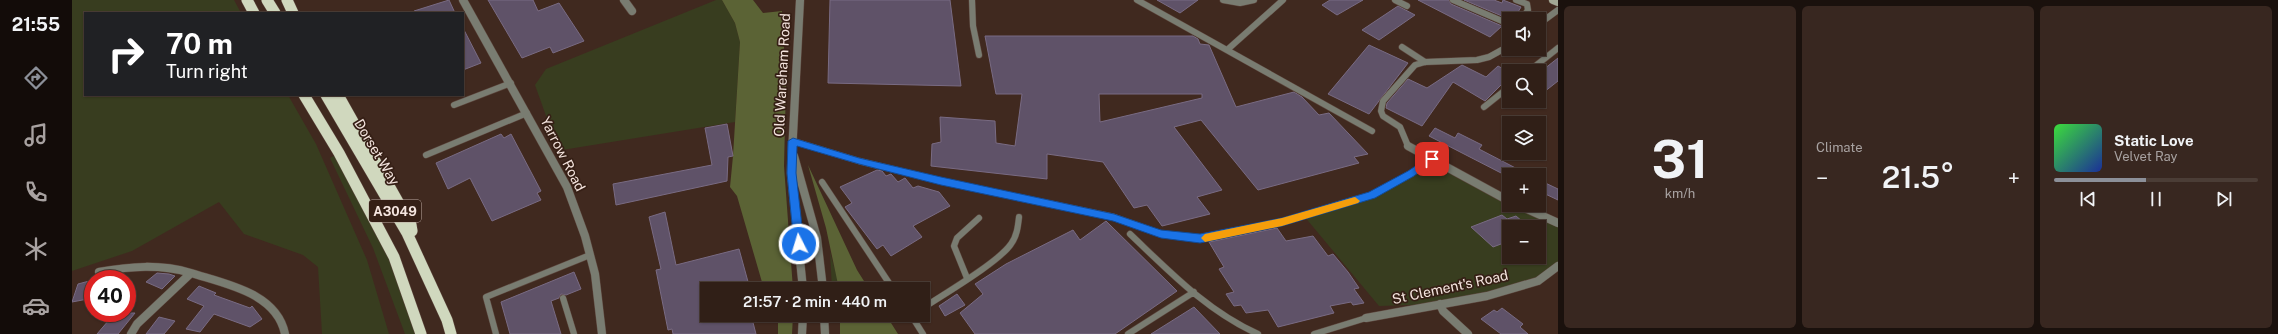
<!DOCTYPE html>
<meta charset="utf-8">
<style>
:root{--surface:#301f17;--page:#382720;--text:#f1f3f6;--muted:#a8a2a1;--line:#4b3d36;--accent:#8c9099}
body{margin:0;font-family:"Public Sans",sans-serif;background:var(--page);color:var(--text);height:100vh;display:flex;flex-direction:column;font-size:15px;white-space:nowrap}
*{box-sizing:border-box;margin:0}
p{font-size:13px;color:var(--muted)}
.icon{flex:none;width:22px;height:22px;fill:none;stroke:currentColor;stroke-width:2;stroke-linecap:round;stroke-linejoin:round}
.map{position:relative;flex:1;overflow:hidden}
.drawer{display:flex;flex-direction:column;gap:6px;padding:6px;background:#1a110d;width:720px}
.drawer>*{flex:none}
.top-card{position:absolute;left:12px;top:12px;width:380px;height:84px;border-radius:0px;box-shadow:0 1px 3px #0004,0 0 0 1px var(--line);background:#202124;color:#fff;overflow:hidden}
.buttons{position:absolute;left:1430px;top:12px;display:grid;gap:8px}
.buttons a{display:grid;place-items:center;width:44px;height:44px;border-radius:0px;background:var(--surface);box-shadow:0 1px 3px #0004,0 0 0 1px var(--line);font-size:20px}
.speed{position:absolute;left:12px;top:270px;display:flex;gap:8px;font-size:20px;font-weight:700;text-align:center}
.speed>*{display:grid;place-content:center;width:52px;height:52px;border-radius:50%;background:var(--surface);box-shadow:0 1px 3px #0004,0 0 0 1px var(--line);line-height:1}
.speed .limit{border:6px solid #d22;background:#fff;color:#111}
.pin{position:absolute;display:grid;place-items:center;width:34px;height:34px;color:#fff;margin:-17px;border-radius:8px;box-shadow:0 2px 6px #0006}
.me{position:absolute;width:44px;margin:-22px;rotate:355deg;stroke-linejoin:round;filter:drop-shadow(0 0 3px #0008)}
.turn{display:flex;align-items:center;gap:14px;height:84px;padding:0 16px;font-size:18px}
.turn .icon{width:52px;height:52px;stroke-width:2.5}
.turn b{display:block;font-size:28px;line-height:34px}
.big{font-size:30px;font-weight:600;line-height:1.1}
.drawer .tile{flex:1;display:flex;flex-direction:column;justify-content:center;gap:6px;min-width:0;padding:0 14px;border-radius:6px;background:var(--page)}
.drawer .dial{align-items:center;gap:0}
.dial b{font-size:52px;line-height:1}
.song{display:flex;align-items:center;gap:12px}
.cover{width:48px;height:48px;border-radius:6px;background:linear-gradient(135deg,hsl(120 70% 55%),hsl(230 70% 35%))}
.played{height:4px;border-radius:2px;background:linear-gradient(90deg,var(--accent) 45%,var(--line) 45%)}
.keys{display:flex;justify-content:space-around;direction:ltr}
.heat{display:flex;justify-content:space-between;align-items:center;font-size:22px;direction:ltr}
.drawer .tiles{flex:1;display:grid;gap:6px;grid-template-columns:repeat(3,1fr)}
.trip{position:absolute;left:628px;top:282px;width:230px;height:40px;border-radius:0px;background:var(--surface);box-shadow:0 1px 3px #0004,0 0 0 1px var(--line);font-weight:600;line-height:40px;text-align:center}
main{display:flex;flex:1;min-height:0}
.menu{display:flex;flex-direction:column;width:72px;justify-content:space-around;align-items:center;background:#130c09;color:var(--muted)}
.menu .icon{width:28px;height:28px}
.menu .on{color:var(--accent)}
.menu b{font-size:18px;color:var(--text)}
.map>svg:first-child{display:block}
.green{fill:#383d1f;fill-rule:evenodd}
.forest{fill:#5b6335}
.building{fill:#5f5268;stroke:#796b83;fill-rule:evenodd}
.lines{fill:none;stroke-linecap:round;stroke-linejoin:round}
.service-casing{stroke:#5d473e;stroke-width:7}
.minor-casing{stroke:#5d473e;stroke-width:9}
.tertiary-casing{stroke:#5d473e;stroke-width:9}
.secondary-casing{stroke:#5d473e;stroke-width:9}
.trunk-casing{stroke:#5d473e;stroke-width:12}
.service{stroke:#797c71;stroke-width:6}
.minor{stroke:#797c71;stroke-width:8}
.tertiary{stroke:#797c71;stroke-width:8}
.secondary{stroke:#a2a895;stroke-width:8}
.trunk{stroke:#d0d8be;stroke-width:11}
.route{fill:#1a73e8;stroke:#114b97}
.slow{fill:#f59e0b}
.labels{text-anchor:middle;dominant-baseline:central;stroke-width:3.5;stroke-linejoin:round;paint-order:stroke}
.shield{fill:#351f15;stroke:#bba9a2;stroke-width:1}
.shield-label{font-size:13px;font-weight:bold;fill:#f4e4de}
.street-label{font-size:14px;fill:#f4e4de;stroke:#351f15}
</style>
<main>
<nav class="menu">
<b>21:55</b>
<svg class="icon on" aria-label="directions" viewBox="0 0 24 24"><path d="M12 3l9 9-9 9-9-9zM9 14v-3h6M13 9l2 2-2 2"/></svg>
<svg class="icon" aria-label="music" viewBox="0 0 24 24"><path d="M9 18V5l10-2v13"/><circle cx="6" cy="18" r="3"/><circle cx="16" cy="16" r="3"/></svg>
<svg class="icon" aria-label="phone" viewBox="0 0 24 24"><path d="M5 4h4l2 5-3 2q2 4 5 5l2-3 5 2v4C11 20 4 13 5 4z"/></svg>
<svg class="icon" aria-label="climate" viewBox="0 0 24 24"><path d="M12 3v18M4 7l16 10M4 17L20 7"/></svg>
<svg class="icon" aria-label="car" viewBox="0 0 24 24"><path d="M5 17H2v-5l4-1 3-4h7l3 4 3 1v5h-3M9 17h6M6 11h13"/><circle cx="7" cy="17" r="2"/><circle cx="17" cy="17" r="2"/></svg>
</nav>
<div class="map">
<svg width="1486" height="334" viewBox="0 0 1486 334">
<rect width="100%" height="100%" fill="#40291f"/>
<path class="green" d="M0,0H162L169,13H13V95H216L244,144L295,260L317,334H250L246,267L231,255L172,234L147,202L60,251L0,271Z
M644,0H650L663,23L668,42L663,122L490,150L478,127L463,85L474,69Z
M267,153L322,257L349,334H333L301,248L258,158Z
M1360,159L1437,201V205H1446L1486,223V266L1466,281L1368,304L1307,306L1232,216L1300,195ZM1437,227H1467V257H1437Z
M758,252L767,284V289H760Z"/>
<path class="forest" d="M650,0H681L691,13L710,11L714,83L712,166L721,289H692L665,196L658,187L661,156L668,42L663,23Z
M736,165L785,270L797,289H767L754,228Z
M706,315H721L720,334H706Z
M768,315H814L826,334H768Z"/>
<path class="building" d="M377,0L383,13H342V11Z
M416,0H461L466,11L487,3L512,41L481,53L478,47L450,58Z
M758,0H878L889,86L756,83Z
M1085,0H1126L1108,13Z
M1258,0H1291L1265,15L1250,5Z
M1346,0H1377L1379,4L1430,26L1418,37Z
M1392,0H1422L1430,3L1431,0L1449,7L1442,19L1438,17L1437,19Z
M1326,6L1343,15L1307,40L1290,30Z
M391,28L409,63L391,70Z
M913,36H1121L1126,39L1128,44L1137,45L1164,107L1222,92L1230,97L1247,115L1257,113L1296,154L1282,157L1287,163L1186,190L1129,120L1102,127L1150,190L1125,197L1138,214L1090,226L1075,205L1062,208L1031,162L975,154V179L859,166L860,144L869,142L868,117L923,121L924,143L943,146L950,94H924ZM1027,94H1130V98L1028,122Z
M1297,45L1336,63L1297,114L1256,94Z
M1486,58V81L1467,96V73Z
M1390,65L1414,77L1426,66L1437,72V83L1432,82L1413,101L1381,82L1350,126L1314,108L1315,103L1336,79L1355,88Z
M655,124L661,156L656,157L655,181L544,205L541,184L640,165L633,128Z
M1363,128L1383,138L1386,133L1410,145L1407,149L1457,175H1433L1357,136Z
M429,134L432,138L439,134L469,191L465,193L469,200L420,221L398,178L376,189L364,163Z
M805,170L810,171L814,176L819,174L826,182L833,178L841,188L846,186L867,192L878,206L841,226L850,237L819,256L811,245L805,249L773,207L780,203L768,187Z
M1467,180L1486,189V200L1467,191Z
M593,212L604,265L667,249L678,289H635V315H679L684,334H601L600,329L596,330L584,270L589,269L577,217Z
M1430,215L1435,219L1444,216L1457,227H1437V241L1421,247L1399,227Z
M1034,221L1105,291L1043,334H903L888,313L911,294L903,284L934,264L1001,230L1008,240Z
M1205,228L1214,241L1241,236L1256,256L1261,254L1276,272L1287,288L1282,289L1292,303L1281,305L1279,302L1258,306L1262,313L1206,327L1196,310L1174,313L1169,305L1162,306L1154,294L1162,292L1147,269L1152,267L1137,242Z
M502,272L509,289L494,295L489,294L487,298L479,301L489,334H438L429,302Z
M85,273L97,274L103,276L90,289L74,282Z
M21,280V298L0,302L6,284Z
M127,286L144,293L142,295L178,308L180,306L190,319L178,327L142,314L128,332L114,329L132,306L115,299Z
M885,294L893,305L873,316L867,306Z
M1122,307L1148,334H1079Z
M1430,308L1451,324L1448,327L1456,334H1429L1409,319L1422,310L1425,312Z
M43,313H63L46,334H25Z
M87,317L103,321L92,334H74Z"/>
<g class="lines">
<g class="service-casing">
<path id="service" d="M900,0L901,26L907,55
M1065,0L1300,131
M1151,0L1168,3L1182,0
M1323,0L1335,6
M1381,0L1437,24
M1444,0L1455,4
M1450,19L1456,10L1455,4
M1467,24L1486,10
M1330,47L1353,62
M1155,50L1211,0
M1457,71L1486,48
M382,105L439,83
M1412,107L1437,87
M721,141L787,161L869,181L1042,217L1089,234L1128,238L1210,222L1300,195L1339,174L1360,159
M1336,146L1328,127L1311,116L1309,111L1311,101L1343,65L1353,62L1405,60L1417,57L1437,46
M354,155L455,113
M750,182L821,289
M1058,234C1098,272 1135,311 1186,334
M895,278L882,246L885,238L907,218
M491,298L502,334
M851,308C872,294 927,262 939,244C945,236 946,226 947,217
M839,315L851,334
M424,334L414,297L518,255
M1056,334L1122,292
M1242,334L1294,318"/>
</g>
<g class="minor-casing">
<path id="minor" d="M552,0L560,11
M1336,146L1437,201
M1446,205L1486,223
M27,272C59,266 88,264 119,273L65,324L59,334
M119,273C154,284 205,293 213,334
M1368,304L1371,311L1396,334
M1294,318L1415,296L1466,281L1486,266"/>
</g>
<g class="tertiary-casing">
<path id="tertiary" d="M391,0L495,187L513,236L523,274L530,334
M728,0L719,173L731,289
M722,156L745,238L751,289
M752,315L753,334
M730,334L731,315"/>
</g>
<g class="secondary-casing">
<path id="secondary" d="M1481,0L1486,2"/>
</g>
<g class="trunk-casing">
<path id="trunk" d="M175,0L182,13
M195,0L203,13
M215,0L221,13
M232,95L267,153L322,257L349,334
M254,95L335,233L375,320L379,334
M266,95L339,225L340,231"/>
</g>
<use href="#service" class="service"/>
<use href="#minor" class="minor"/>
<use href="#tertiary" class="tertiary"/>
<use href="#secondary" class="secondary"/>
<use href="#trunk" class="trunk"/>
</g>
<path class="route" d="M721,138L787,158L869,177L1042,214L1089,230L1128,234L1210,218L1297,192L1336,171L1357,157L1360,156L1364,159L1342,176L1303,198L1210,226L1128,243L1089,238L1041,221L869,185L787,164L725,146L724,173L732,244L727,249L722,244L715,173L716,141Z"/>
<path class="slow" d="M1283,197L1288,201L1286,203L1210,226L1133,242L1129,238L1133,234L1210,218Z"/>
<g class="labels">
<rect class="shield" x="297" y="200" width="52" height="22" rx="3"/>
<g class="shield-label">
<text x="323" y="211">A3049</text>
</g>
<g class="street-label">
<text transform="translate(710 75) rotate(-87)">Old Wareham Road</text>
<text transform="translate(305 152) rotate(59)">Dorset Way</text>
<text transform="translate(491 154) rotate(63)">Yarrow Road</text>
<text transform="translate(1378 287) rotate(-12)">St Clement's Road</text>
</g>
</g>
</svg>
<div class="buttons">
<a><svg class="icon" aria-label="sound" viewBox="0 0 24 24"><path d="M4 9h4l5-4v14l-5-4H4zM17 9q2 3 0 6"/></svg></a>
<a><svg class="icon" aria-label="search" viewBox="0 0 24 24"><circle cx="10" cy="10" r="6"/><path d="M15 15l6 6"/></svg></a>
<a><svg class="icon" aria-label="layers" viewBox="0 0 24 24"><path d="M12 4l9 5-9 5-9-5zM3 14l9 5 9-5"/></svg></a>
<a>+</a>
<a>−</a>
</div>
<div class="speed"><div class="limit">40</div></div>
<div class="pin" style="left:1360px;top:159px;background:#d93025"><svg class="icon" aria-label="arrive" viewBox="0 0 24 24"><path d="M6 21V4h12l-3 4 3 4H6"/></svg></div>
<svg class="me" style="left:727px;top:244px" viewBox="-20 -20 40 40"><circle r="17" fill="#1a73e8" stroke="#fff" stroke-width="3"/><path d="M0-11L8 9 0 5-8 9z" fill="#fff"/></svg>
<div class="trip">21:57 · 2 min · 440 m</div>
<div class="top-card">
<div class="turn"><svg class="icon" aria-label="right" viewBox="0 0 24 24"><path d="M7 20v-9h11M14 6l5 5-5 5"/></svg><div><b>70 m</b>Turn right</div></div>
</div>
</div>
<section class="drawer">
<div class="tiles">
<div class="tile dial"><b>31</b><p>km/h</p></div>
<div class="tile"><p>Climate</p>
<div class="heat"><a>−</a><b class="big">21.5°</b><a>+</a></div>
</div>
<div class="tile">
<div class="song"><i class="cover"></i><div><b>Static Love</b><p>Velvet Ray</p></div></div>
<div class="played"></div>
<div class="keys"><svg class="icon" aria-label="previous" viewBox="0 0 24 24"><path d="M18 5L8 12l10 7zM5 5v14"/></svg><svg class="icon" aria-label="pause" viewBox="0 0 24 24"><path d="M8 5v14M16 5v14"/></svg><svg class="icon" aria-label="next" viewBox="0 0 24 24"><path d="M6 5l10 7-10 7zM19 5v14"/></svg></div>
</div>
</div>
</section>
</main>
